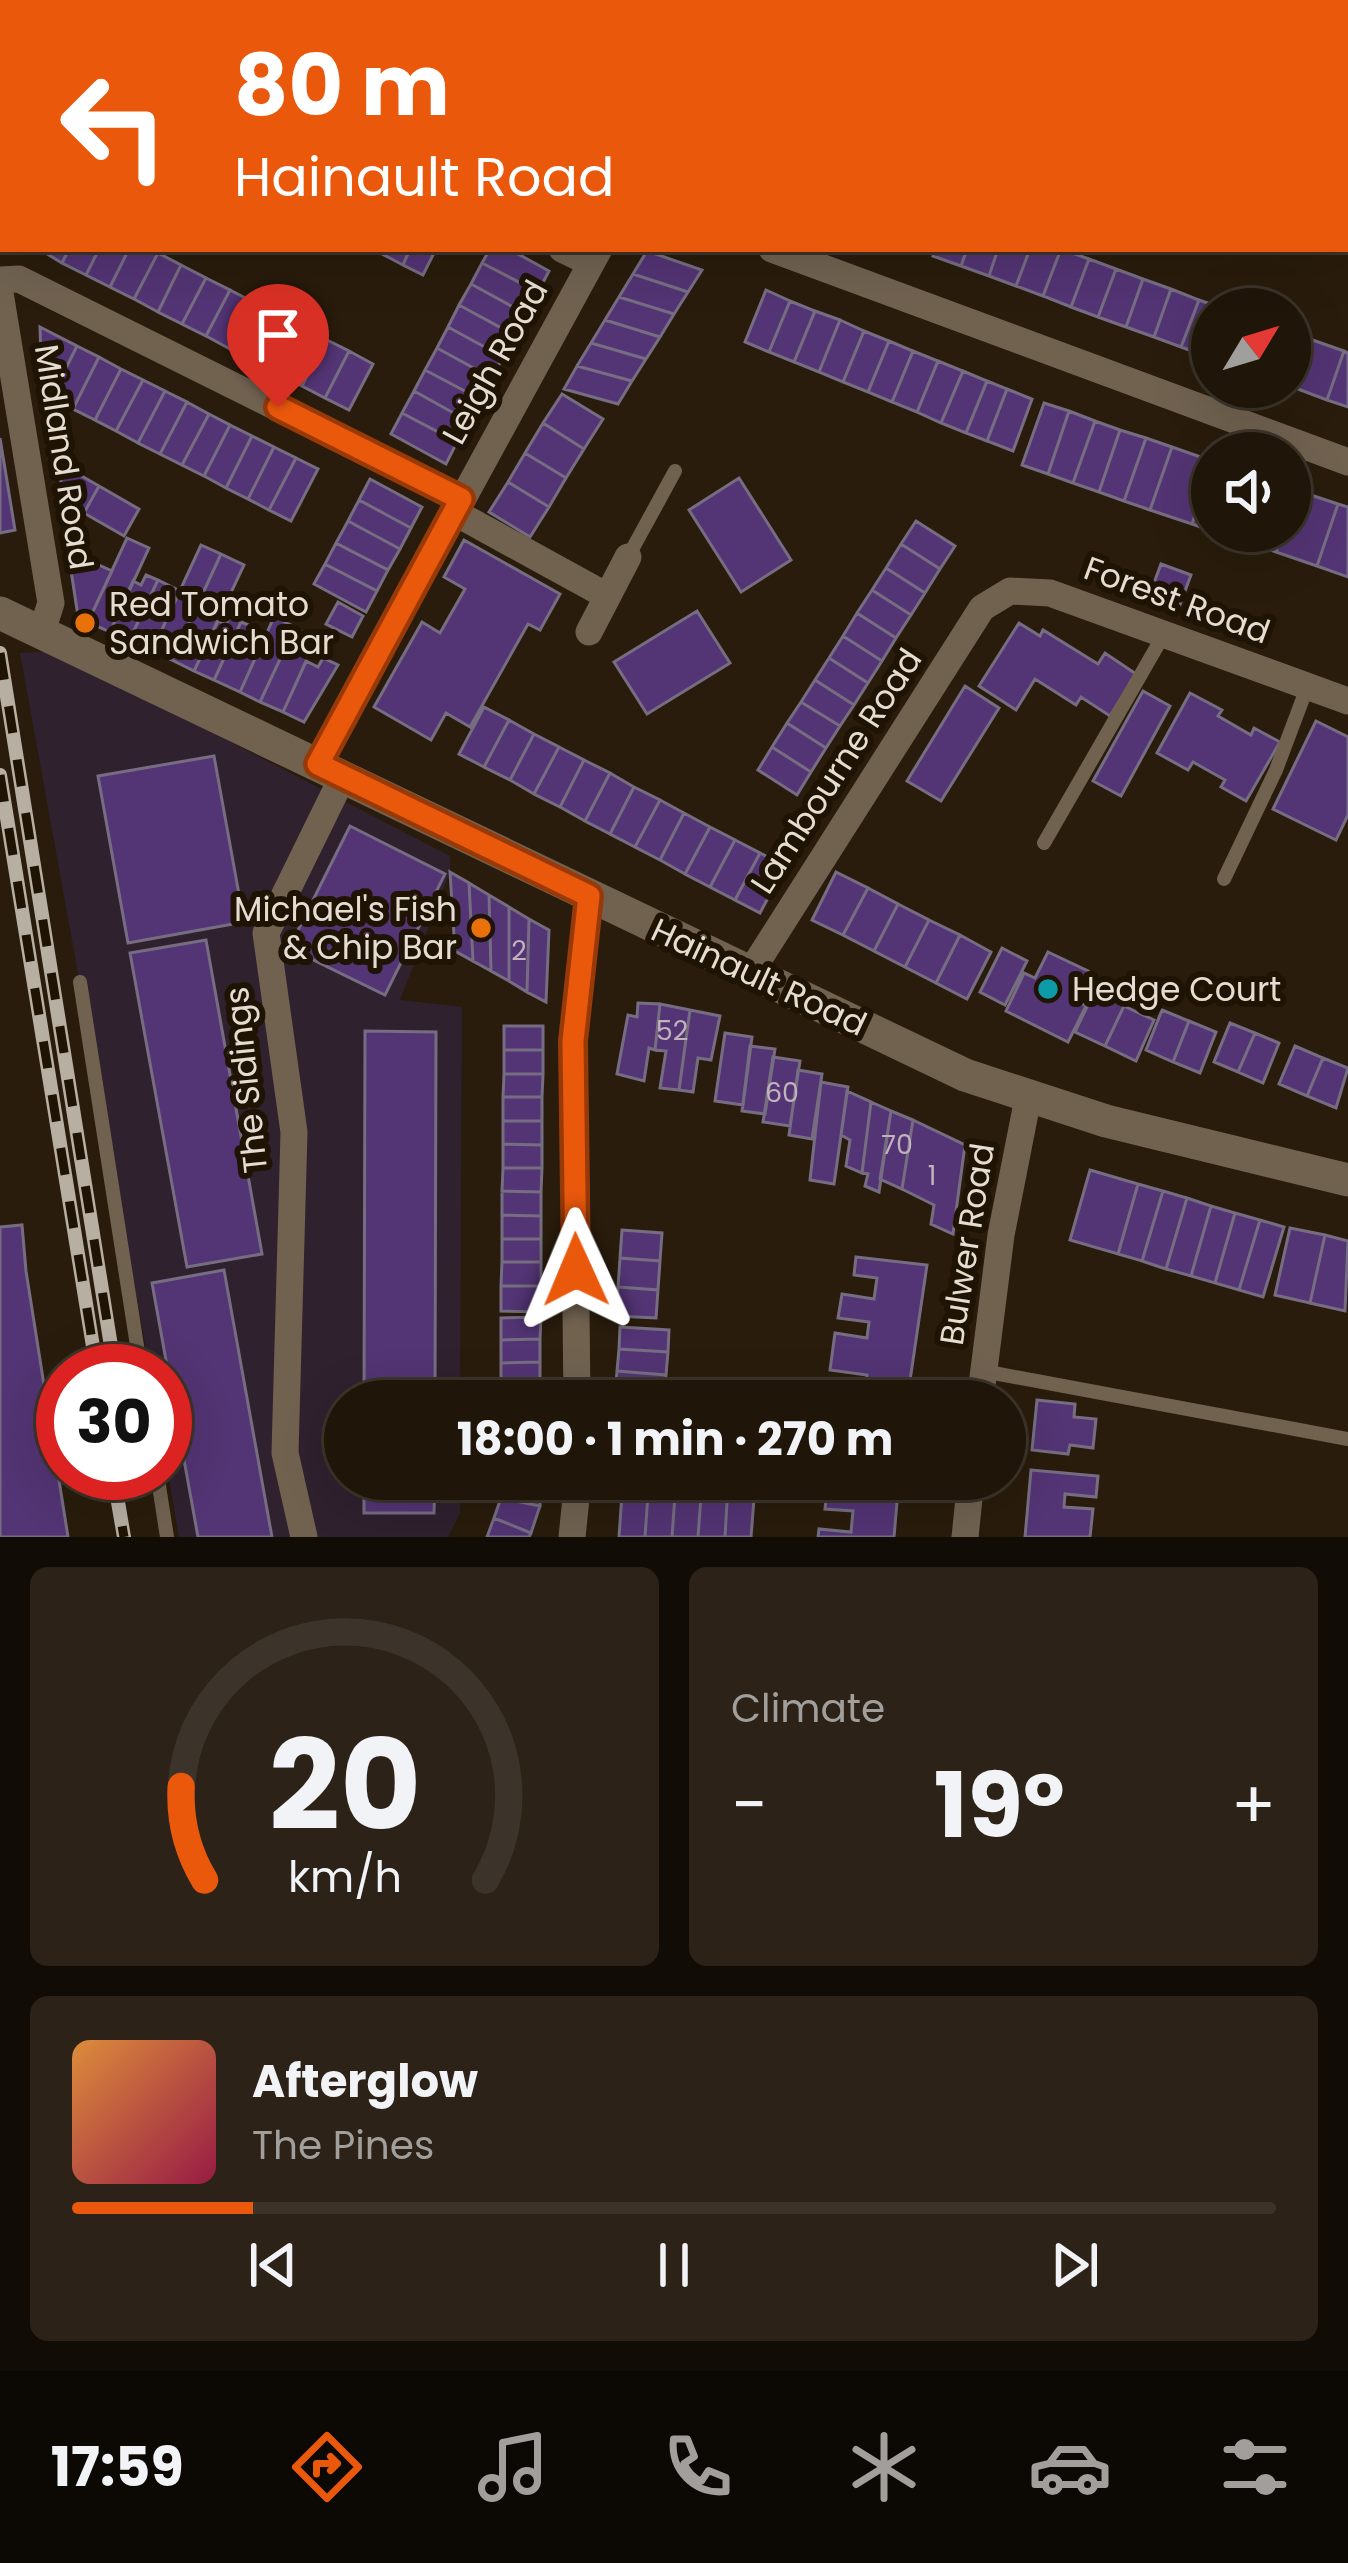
<!DOCTYPE html>
<meta charset="utf-8">
<style>
:root{--surface:#1f1509;--page:#2c2217;--text:#f1f3f6;--muted:#a19f9c;--line:#3c342a;--accent:#ea580c}
body{margin:0;font-family:Poppins,sans-serif;background:var(--page);color:var(--text);height:100vh;display:flex;flex-direction:column;font-size:45px;white-space:nowrap}
*{box-sizing:border-box;margin:0}
p{font-size:39px;color:var(--muted)}
.icon{flex:none;width:66px;height:66px;fill:none;stroke:currentColor;stroke-width:2;stroke-linecap:round;stroke-linejoin:round}
.map{position:relative;height:1537px;overflow:hidden}
.drawer{display:flex;flex-direction:column;gap:30px;padding:30px;background:#110c05;flex:1}
.drawer>*{flex:none}
.top-card{position:absolute;left:0px;top:0px;width:1350px;height:252px;box-shadow:0 12px 48px #0002,0 0 0 3px var(--line);background:#ea580c;color:#fff;overflow:hidden}
.needle{width:78px;rotate:52deg}
.fabs{position:absolute;left:1191px;top:288px;display:grid;gap:24px}
.fabs a{display:grid;place-items:center;width:120px;height:120px;border-radius:50%;background:var(--surface);box-shadow:0 12px 48px #0002,0 0 0 3px var(--line);font-size:60px}
.speed{position:absolute;left:36px;top:1344px;display:flex;gap:24px;font-size:60px;font-weight:700;text-align:center}
.speed>*{display:grid;place-content:center;width:156px;height:156px;border-radius:50%;background:var(--surface);box-shadow:0 12px 48px #0002,0 0 0 3px var(--line);line-height:1}
.speed .limit{border:18px solid #d22;background:#fff;color:#111}
.pin{position:absolute;display:grid;place-items:center;width:102px;height:102px;color:#fff;margin:-123px -51px;border-radius:50% 50% 50% 0;rotate:-45deg;box-shadow:0 0 12px #0007}
.pin .icon{rotate:45deg}
.me{position:absolute;width:132px;margin:-66px;rotate:359deg;stroke-linejoin:round;filter:drop-shadow(0 0 9px #0008)}
.turn{display:flex;align-items:center;gap:42px;height:252px;padding:0 36px;font-size:54px}
.turn .icon{width:156px;height:156px;stroke-width:2.5}
.turn b{display:block;font-size:84px;line-height:102px}
.big{font-size:90px;font-weight:700;line-height:1.1}
.drawer .card{flex:1;display:flex;flex-direction:column;justify-content:center;gap:18px;min-width:0;padding:0 42px;border-radius:18px;background:var(--page)}
.drawer .dial{align-items:center;gap:0}
.dial svg{height:312px;overflow:visible;fill:none;stroke:var(--line);stroke-width:7;stroke-linecap:round;text-anchor:middle}
.dial text{fill:var(--text);stroke:none}
.song{display:flex;align-items:center;gap:36px}
.cover{width:144px;height:144px;border-radius:18px;background:linear-gradient(135deg,hsl(30 70% 55%),hsl(340 70% 35%))}
.played{height:12px;border-radius:6px;background:linear-gradient(90deg,var(--accent) 15%,var(--line) 15%)}
.keys{display:flex;justify-content:space-around;direction:ltr}
.heat{display:flex;justify-content:space-between;align-items:center;font-size:66px;direction:ltr}
.drawer .tiles{flex:1;display:grid;gap:30px;grid-template-columns:1fr 1fr}
.card:last-child{grid-column:span 2}
.trip{position:absolute;left:324px;top:1380px;width:702px;height:120px;border-radius:60px;background:var(--surface);box-shadow:0 12px 48px #0002,0 0 0 3px var(--line);font-weight:700;line-height:120px;text-align:center}
.tabs{display:flex;height:192px;justify-content:space-around;align-items:center;background:#0c0804;color:var(--muted)}
.tabs .icon{width:84px;height:84px}
.tabs .current{color:var(--accent)}
.tabs b{font-size:54px;color:var(--text)}
.map>svg:first-child{display:block}
.industrial{fill:#2f212e}
.building{fill:#533474;stroke:#766d82;stroke-width:3}
.lines{fill:none;stroke-linecap:round;stroke-linejoin:round}
.service{stroke:#716250;stroke-width:14}
.minor{stroke:#716250;stroke-width:27}
.tertiary{stroke:#716250;stroke-width:33}
.rail-casing{stroke:#b8afa3;stroke-width:14}
.rail{stroke:#1f1304;stroke-width:9;stroke-dasharray:27;stroke-linecap:butt}
.route-casing{stroke:#983908;stroke-width:30}
.route{stroke:#ea580c;stroke-width:21}
.food-dot{fill:#e8710a;stroke:#1f1304;stroke-width:4.5}
.culture-dot{fill:#0f9aa8;stroke:#1f1304;stroke-width:4.5}
.labels{text-anchor:middle;dominant-baseline:central;stroke-width:12;stroke-linejoin:round;paint-order:stroke}
.number-label{font-size:27px;fill:#c0b3ba}
.street-label{font-size:33px;fill:#e5ddd2;stroke:#1f1304}
.poi-label{font-size:33px;fill:#e5ddd2;stroke:#1f1304;text-anchor:start}
</style>
<div class="map">
<svg width="1348" height="1537" viewBox="0 0 1348 1537">
<rect width="100%" height="100%" fill="#291c0c"/>
<path class="industrial" d="M56,651L450,856V872L400,1000L462,1007L460,1401H345V1479H460V1513L448,1537H179L165,1457V1371H150L20,653Z"/>
<path class="building" d="M39,249H69L62,263Z
M69,249H99L86,275L62,263Z
M99,249H129L110,287L86,275Z
M129,249L158,253L134,299L110,287Z
M385,249H410L403,265L382,254Z
M410,249H436L423,275L403,265Z
M490,249H509L549,271L538,292L482,263Z
M936,249H967L961,266L933,256Z
M967,249H998L989,276L961,266Z
M998,249H1030L1016,286L989,276Z
M1030,249H1061L1043,296L1016,286Z
M1061,249L1089,259L1071,307L1043,296Z
M647,251L702,270L688,292L633,274Z
M158,253L181,265L158,312L134,299Z
M1089,259L1116,269L1098,317L1071,307Z
M482,263L538,292L526,314L471,284Z
M181,265L206,278L182,324L158,312Z
M1116,269L1143,279L1126,327L1098,317Z
M633,274L688,292L674,314L619,297Z
M206,278L230,290L206,336L182,324Z
M1143,279L1171,289L1154,337L1126,327Z
M471,284L526,314L514,335L459,305Z
M1171,289L1199,300L1181,347L1154,337Z
M230,290L253,302L230,349L206,336Z
M766,290L790,301L769,352L745,342Z
M619,297L674,314L660,337L605,320Z
M1199,300L1225,309H1212L1208,357L1181,347Z
M790,301L815,311L794,362L769,352Z
M253,302L277,315L254,361L230,349Z
M459,305L514,335L503,357L448,327Z
M815,311L840,320L819,372L794,362Z
M277,315L301,327L278,373L254,361Z
M605,320L660,337L646,359L591,343Z
M840,320L864,331L843,382L819,372Z
M40,327L77,346L51,398L42,392Z
M301,327L325,339L302,386L278,373Z
M448,327L503,357L492,378L437,348Z
M864,331L889,341L868,392L843,382Z
M1290,332L1304,337L1290,378Z
M1304,337L1344,351L1327,400L1290,386Z
M325,339L349,351L325,398L302,386Z
M889,341L913,351L892,402L868,392Z
M591,343L646,359L632,381L577,366Z
M77,346L99,357L73,409L51,398Z
M437,348L492,378L480,399L425,370Z
M349,351L373,364L349,410L325,398Z
M913,351L938,361L917,412L892,402Z
M1344,351L1348,353V407L1327,400Z
M99,357L121,369L95,420L73,409Z
M938,361L963,371L941,423L917,412Z
M577,366L632,381L618,404L564,389Z
M121,369L143,380L116,431L95,420Z
M425,370L480,399L468,421L414,391Z
M963,371L987,381L966,433L941,423Z
M143,380L165,391L138,443L116,431Z
M987,381L1007,389L987,441L966,433Z
M1007,389L1032,399L1013,451L987,441Z
M165,391L187,402L160,454L138,443Z
M414,391L468,421L457,442L402,413Z
M562,394L603,419L584,449L543,423Z
M187,402L209,414L182,465L160,454Z
M1044,403L1069,411L1048,474L1022,465Z
M1069,411L1095,421L1073,483L1048,474Z
M402,413L457,442L446,464L391,434Z
M209,414L230,425L204,476L182,465Z
M1095,421L1120,430L1099,492L1073,483Z
M543,423L584,449L566,478L525,453Z
M230,425L252,436L226,488L204,476Z
M1120,430L1146,438L1124,501L1099,492Z
M252,436L274,447L248,499L226,488Z
M0,438L15,530L0,533Z
M1146,438L1172,447L1150,510L1124,501Z
M274,447L296,458L269,510L248,499Z
M1172,447L1212,461L1192,524L1150,510Z
M525,453L566,478L549,507L508,482Z
M296,458L318,469L291,521L269,510Z
M59,463L99,486L84,513L63,501Z
M1212,465V531L1192,524Z
M739,478L791,560L741,592L689,510Z
M370,479L422,507L411,528L359,500Z
M508,482L549,507L530,537L489,512Z
M99,486L139,509L124,536L84,513Z
M1296,490L1338,504L1317,566L1276,552L1283,531H1290V509Z
M359,500L411,528L400,549L348,521Z
M1338,504L1348,507V577L1317,566Z
M348,521L400,549L388,570L336,543Z
M916,521L955,546L940,569L901,544Z
M1236,531H1283L1276,552L1234,538Z
M127,538L149,548L110,632L88,622Z
M464,540L560,594L540,630L528,624L470,727L446,713L431,740L374,707L422,622L440,633L465,589L444,577Z
M336,543L388,570L377,591L325,564Z
M901,544L940,569L925,593L886,568Z
M201,545L221,554L172,660L152,651Z
M68,551L112,571L88,622L78,616Z
M221,554L244,565L194,671L172,660Z
M325,564L377,591L366,612L314,584Z
M1161,564L1191,575L1178,610L1148,599Z
M886,568L925,593L911,615L872,590Z
M146,575L158,580L129,641L110,632L133,581L141,585Z
M158,580L180,591L152,651L129,641Z
M872,590L911,615L896,638L857,613Z
M338,602L363,616L352,637L326,624Z
M697,611L730,663L647,714L614,662Z
M857,613L896,638L882,661L843,636Z
M230,616L241,622L214,680L194,671L218,621L226,624Z
M274,617L295,627L260,702L240,692Z
M241,622L258,629L254,637L263,641L240,692L214,680Z
M1019,623L1040,636L1043,630L1098,664L1105,653L1136,674L1110,716L1081,697L1076,705L1035,679L1016,710L979,686Z
M295,627L315,642L283,712L260,702Z
M843,636L882,661L868,683L829,658Z
M323,658L338,665L304,722L283,712L306,661L318,667Z
M829,658L868,683L854,705L815,680Z
M815,680L854,705L840,726L801,702Z
M965,686L999,708L941,801L907,781Z
M1143,691L1170,706L1121,796L1093,781Z
M1190,693L1222,710L1218,716L1251,735L1254,728L1280,742L1246,801L1221,787L1225,780L1193,762L1188,770L1157,753Z
M801,702L840,726L826,748L787,723Z
M484,707L509,720L484,767L459,754Z
M509,720L534,734L510,780L484,767Z
M1316,721L1348,737V815L1336,840L1273,809Z
M787,723L826,748L811,772L772,747Z
M534,734L559,747L534,794L510,780Z
M559,747L584,760L560,807L534,794Z
M772,747L811,772L797,795L758,770Z
M214,756L244,922L128,943L98,776Z
M584,760L610,773L585,821L560,807Z
M610,773L634,787L610,834L585,821Z
M634,787L660,800L635,847L610,834Z
M660,800L684,813L660,860L635,847Z
M684,813L710,827L685,874L660,860Z
M350,826L445,874L385,995L289,948Z
M710,827L735,840L710,887L685,874Z
M735,840L760,853L735,900L710,887Z
M760,853L785,866L760,913L735,900Z
M450,872L469,883L473,961L455,951Z
M836,872L868,888L843,935L812,920Z
M469,883L489,895L491,971L473,961Z
M868,888L898,904L874,951L843,935Z
M489,895L509,907V981L491,971Z
M898,904L929,920L905,967L874,951Z
M509,907L529,919L527,992L509,981Z
M529,919L549,930L546,1002L527,992Z
M929,920L960,935L936,983L905,967Z
M960,935L991,952L967,999L936,983Z
M206,940L262,1254L187,1267L130,953Z
M1002,948L1027,961L1005,1005L980,992Z
M1048,952L1088,971L1074,999L1086,1006L1068,1042L1006,1011L1024,973L1035,978Z
M1094,992L1124,1006L1105,1046L1075,1032Z
M638,1003L660,1004L655,1050L649,1048L644,1081L617,1074L628,1015L637,1017Z
M660,1004L690,1010L679,1090L660,1088L666,1051L655,1050Z
M1124,1006L1154,1020L1136,1061L1105,1046Z
M690,1010L720,1016L711,1060L698,1058L693,1092L679,1090Z
M1162,1010L1189,1021L1173,1062L1146,1050Z
M1189,1021L1216,1032L1200,1073L1173,1062Z
M1230,1023L1255,1033L1238,1072L1214,1062Z
M504,1026H543V1050H504Z
M365,1031L436,1032L435,1401H364Z
M725,1033L752,1037L743,1105L715,1101Z
M1255,1033L1279,1043L1263,1083L1238,1072Z
M750,1046L775,1049L765,1114L742,1111Z
M1295,1046L1323,1058L1307,1096L1279,1084Z
M504,1050H543V1074H504Z
M773,1057L800,1061L790,1126L763,1122Z
M1323,1058L1348,1068L1336,1108L1307,1096Z
M798,1070L822,1074L812,1139L789,1135Z
M504,1074H543L542,1097H503Z
M821,1082L848,1087L834,1184L810,1180Z
M847,1091L871,1102L862,1173L846,1166L850,1140L841,1135Z
M503,1097H542V1121H503Z
M871,1102L891,1111L879,1192L865,1186L868,1174L862,1173Z
M891,1111L913,1120L902,1189L880,1179Z
M913,1120L965,1145L953,1234L931,1224L934,1205L902,1189Z
M503,1121H542V1145L503,1144Z
M503,1144L542,1145V1168H503Z
M503,1168H542L541,1192L502,1191Z
M1090,1170L1138,1184L1118,1254L1070,1240Z
M1138,1184L1163,1191L1142,1261L1118,1254Z
M502,1191L541,1192V1216L502,1215Z
M1163,1191L1187,1198L1166,1269L1142,1261Z
M1187,1198L1211,1206L1191,1276L1166,1269Z
M1211,1206L1235,1213L1215,1283L1191,1276Z
M1235,1213L1260,1220L1239,1290L1215,1283Z
M502,1215L541,1216V1239H502Z
M1260,1220L1284,1227L1263,1297L1239,1290Z
M22,1225L26,1271L68,1537H0V1227Z
M1290,1228L1325,1235L1310,1303L1275,1295Z
M622,1230L662,1233L660,1261L620,1258Z
M1325,1235L1348,1241L1345,1311L1310,1303Z
M502,1239H541V1262H502Z
M856,1257L927,1265L907,1401H826L828,1389L864,1394L867,1375L830,1370L835,1333L867,1338L869,1322L838,1318L842,1294L874,1299L877,1278L854,1275Z
M620,1258L660,1261L658,1290L618,1287Z
M502,1262H541V1286H501Z
M224,1270L272,1537H198L152,1283Z
M501,1286H541L540,1312L501,1311Z
M618,1287L658,1290L656,1318L616,1316Z
M541,1317L540,1339L501,1340V1318Z
M620,1327L669,1330L668,1352L619,1349Z
M540,1339V1362L501,1363V1340Z
M619,1349L668,1352L666,1375L617,1371Z
M540,1362V1384L501,1385V1363Z
M617,1371L666,1375L664,1397L615,1394Z
M540,1384V1401H501V1385Z
M615,1394L664,1397V1401H615Z
M1037,1400L1075,1404L1074,1417L1096,1419L1093,1448L1070,1445L1068,1454L1032,1450Z
M1031,1470L1098,1476L1096,1497L1065,1494L1064,1507L1093,1509L1090,1537H1025Z
M364,1479H435L434,1513H364Z
M501,1479H540V1506L501,1498Z
M623,1479H649L645,1537H619Z
M649,1479L676,1481L672,1537H645Z
M828,1479H899L894,1537H818L819,1529L851,1532L853,1511L825,1509Z
M676,1481L702,1483L698,1537H672Z
M702,1483L728,1485L725,1537H698Z
M728,1485L755,1487L751,1537H725Z
M501,1498L540,1506L531,1533L494,1518Z
M494,1518L531,1533L529,1537H487Z"/>
<g class="lines">
<path class="service" d="M628,557L675,471
M1044,843L1163,636
M1224,879L1276,770L1308,685
M80,982L141,1371
M983,1371L1348,1439
M157,1473L167,1537"/>
<path class="minor" d="M62,0L68,3
M379,0L385,3
M852,0L858,3
M1290,0L1296,3
M733,3L735,0
M1347,30H1348
M1347,238H1348
M562,249L591,263
M772,249L1348,462
M0,280L19,279L461,499
M0,293L51,603L42,631
M454,512L607,596
M589,632L628,557
M318,764L599,249
M750,973L982,608L1010,591L1050,593L1348,701
M577,1401L573,1041L589,896
M980,1401L1001,1235L1028,1098
M304,1537L285,1453L294,1132L266,933L343,776
M572,1537L578,1479
M965,1537L971,1479"/>
<path class="tertiary" d="M0,613L965,1075L1106,1121L1348,1180"/>
<g class="rail-casing">
<path id="rail" d="M0,653L115,1371
M0,775L97,1371
M113,1473L124,1537"/>
</g>
<use href="#rail" class="rail"/>
</g>
<g class="lines">
<g class="route-casing">
<path id="route" d="M278,407L461,499L318,764L589,896L573,1041L576,1270"/>
</g>
<use href="#route" class="route"/>
</g>
<g class="food-dot">
<circle cx="85" cy="623" r="12"/>
<circle cx="481" cy="928" r="12"/>
</g>
<circle class="culture-dot" cx="1048" cy="989" r="12"/>
<g class="labels">
<g class="number-label">
<text x="519" y="950">2</text>
<text x="672" y="1030">52</text>
<text x="782" y="1092">60</text>
<text x="897" y="1144">70</text>
<text x="932" y="1175">1</text>
</g>
<g class="street-label">
<text transform="translate(495 362) rotate(-61)">Leigh Road</text>
<text transform="translate(64 457) rotate(81)">Midland Road</text>
<text transform="translate(1177 600) rotate(20)">Forest Road</text>
<text transform="translate(836 771) rotate(-57)">Lambourne Road</text>
<text transform="translate(759 977) rotate(25)">Hainault Road</text>
<text transform="translate(246 1080) rotate(-96)">The Sidings</text>
<text transform="translate(967 1244) rotate(-81)">Bulwer Road</text>
</g>
<g class="poi-label">
<text x="109" y="604">Red Tomato<tspan x="109" dy="38">Sandwich Bar</tspan></text>
<text x="457" y="909" text-anchor="end">Michael's Fish<tspan x="457" dy="38">&amp; Chip Bar</tspan></text>
<text x="1072" y="989">Hedge Court</text>
</g>
</g>
</svg>
<div class="fabs">
<a><svg class="needle" viewBox="-14 -14 28 28"><path d="M0-13l5 13h-10z" fill="#e53935"/><path d="M0 13l5-13h-10z" fill="#a19f9c"/></svg></a>
<a><svg class="icon" aria-label="sound" viewBox="0 0 24 24"><path d="M4 9h4l5-4v14l-5-4H4zM17 9q2 3 0 6"/></svg></a>
</div>
<div class="speed"><div class="limit">30</div></div>
<div class="pin" style="left:278px;top:407px;background:#d93025"><svg class="icon" aria-label="arrive" viewBox="0 0 24 24"><path d="M6 21V4h12l-3 4 3 4H6"/></svg></div>
<svg class="me" style="left:576px;top:1270px" viewBox="-20 -20 40 40"><path d="M0-17L14 15 0 8-14 15z" fill="#ea580c" stroke="#fff" stroke-width="4"/></svg>
<div class="trip">18:00 · 1 min · 270 m</div>
<div class="top-card">
<div class="turn"><svg class="icon" aria-label="left" viewBox="0 0 24 24"><path d="M17 20v-9H6M10 6l-5 5 5 5"/></svg><div><b>80 m</b>Hainault Road</div></div>
</div>
</div>
<section class="drawer">
<div class="tiles">
<div class="card dial"><svg viewBox="0 0 100 80">
<path d="M14 69A42 42 0 1 1 86 69"/>
<path d="M14 69A42 42 0 0 1 8 45" stroke="#ea580c"/>
<text x="50" y="56" font-size="32" font-weight="700">20</text>
<text x="50" y="72" font-size="11">km/h</text>
</svg></div>
<div class="card"><p>Climate</p>
<div class="heat"><a>−</a><b class="big">19°</b><a>+</a></div>
</div>
<div class="card">
<div class="song"><i class="cover"></i><div><b>Afterglow</b><p>The Pines</p></div></div>
<div class="played"></div>
<div class="keys"><svg class="icon" aria-label="previous" viewBox="0 0 24 24"><path d="M18 5L8 12l10 7zM5 5v14"/></svg><svg class="icon" aria-label="pause" viewBox="0 0 24 24"><path d="M8 5v14M16 5v14"/></svg><svg class="icon" aria-label="next" viewBox="0 0 24 24"><path d="M6 5l10 7-10 7zM19 5v14"/></svg></div>
</div>
</div>
</section>
<nav class="tabs">
<b>17:59</b>
<svg class="icon current" aria-label="directions" viewBox="0 0 24 24"><path d="M12 3l9 9-9 9-9-9zM9 14v-3h6M13 9l2 2-2 2"/></svg>
<svg class="icon" aria-label="music" viewBox="0 0 24 24"><path d="M9 18V5l10-2v13"/><circle cx="6" cy="18" r="3"/><circle cx="16" cy="16" r="3"/></svg>
<svg class="icon" aria-label="phone" viewBox="0 0 24 24"><path d="M5 4h4l2 5-3 2q2 4 5 5l2-3 5 2v4C11 20 4 13 5 4z"/></svg>
<svg class="icon" aria-label="climate" viewBox="0 0 24 24"><path d="M12 3v18M4 7l16 10M4 17L20 7"/></svg>
<svg class="icon" aria-label="car" viewBox="0 0 24 24"><path d="M5 17H2v-5l4-1 3-4h7l3 4 3 1v5h-3M9 17h6M6 11h13"/><circle cx="7" cy="17" r="2"/><circle cx="17" cy="17" r="2"/></svg>
<svg class="icon" aria-label="filters" viewBox="0 0 24 24"><path d="M4 7h16M4 17h16"/><circle cx="9" cy="7" r="2"/><circle cx="15" cy="17" r="2"/></svg>
</nav>
